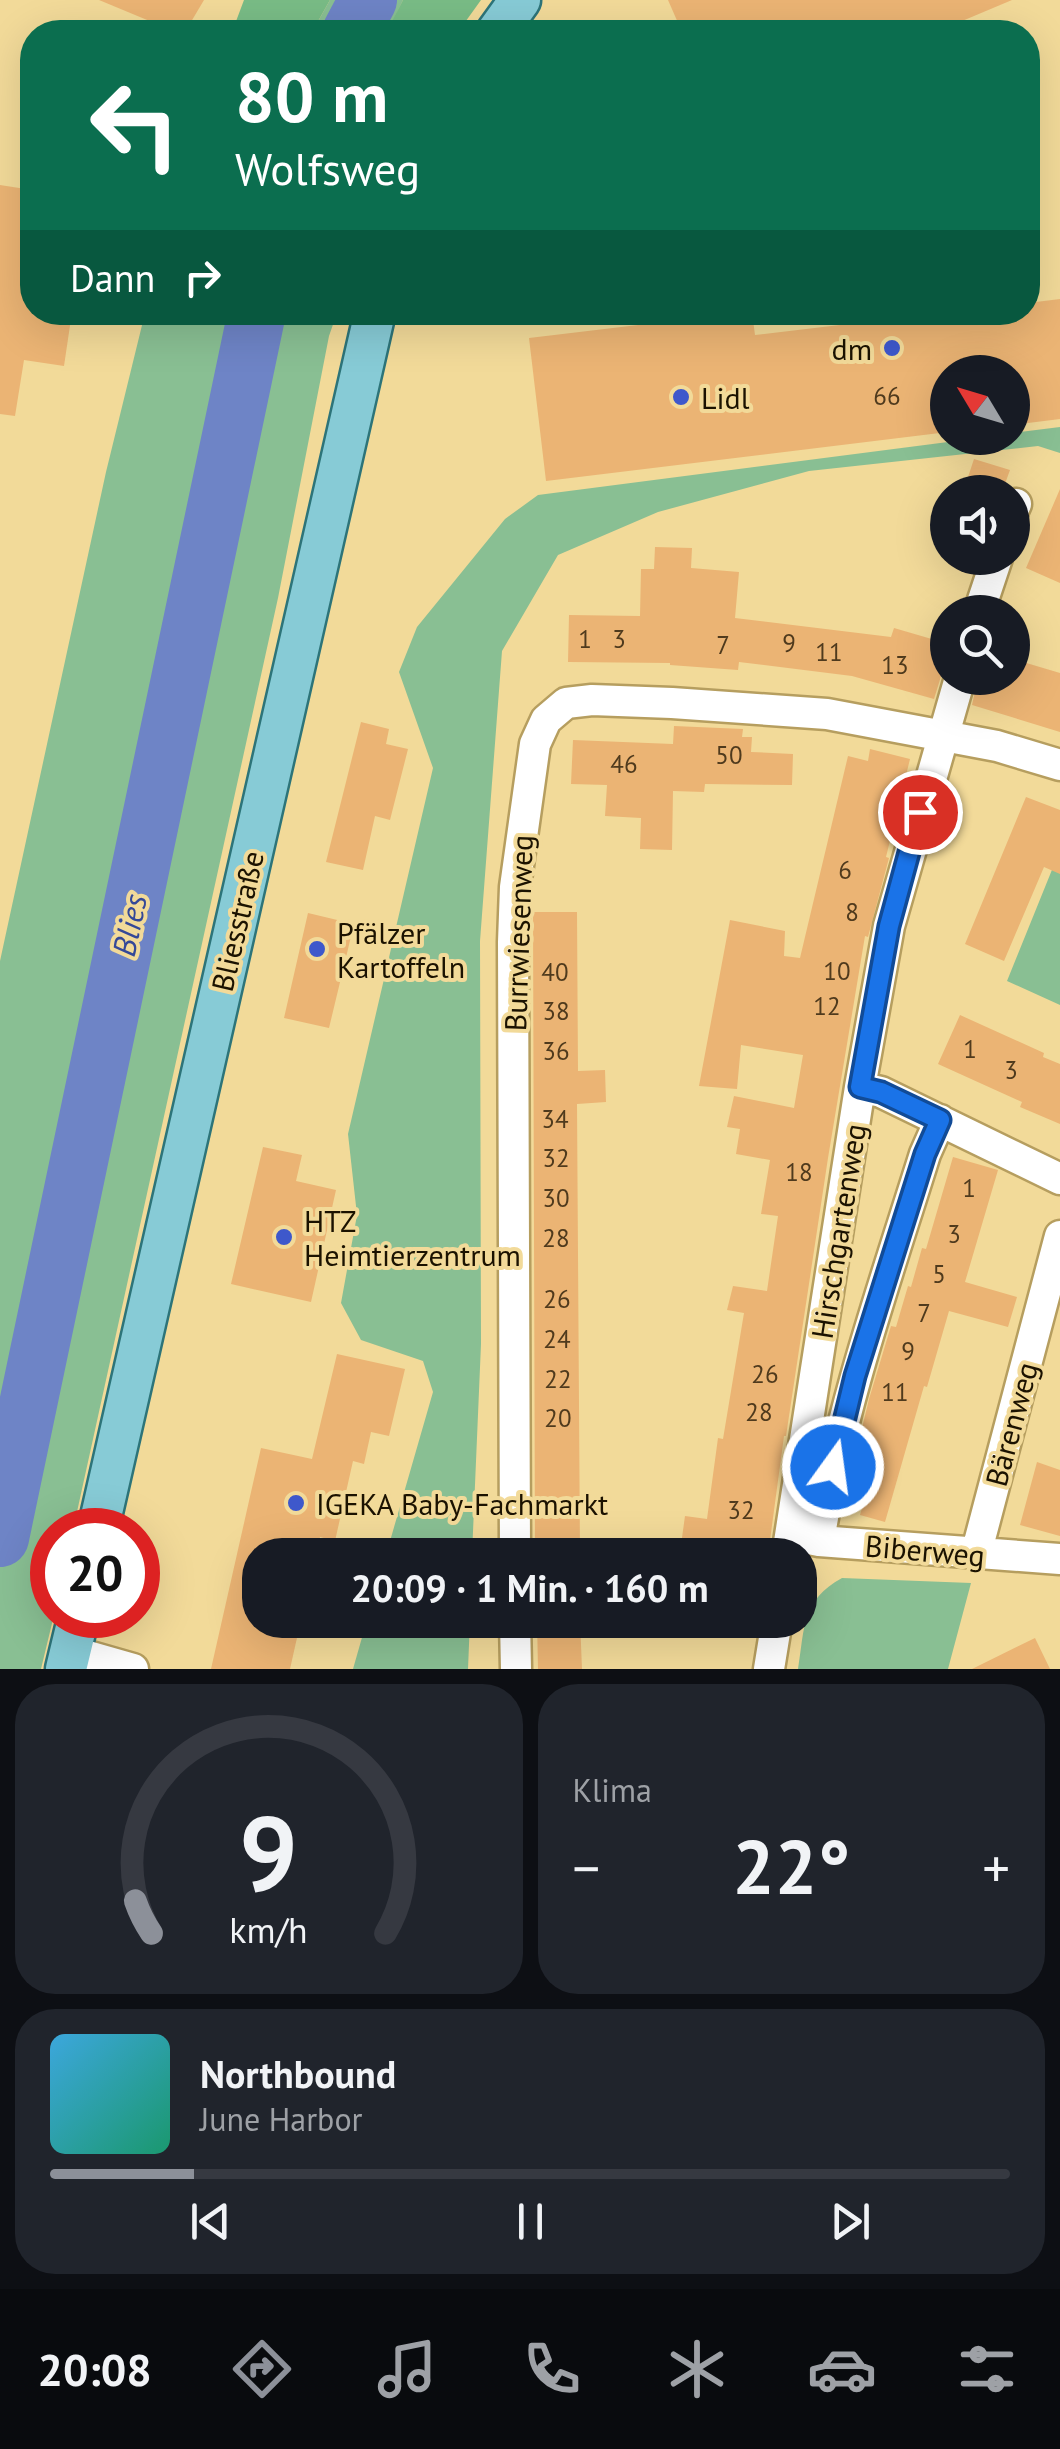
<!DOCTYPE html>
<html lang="de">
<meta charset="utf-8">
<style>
:root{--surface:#171b24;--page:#20242c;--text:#f1f3f6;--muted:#9ea1a6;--line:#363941;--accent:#8c9099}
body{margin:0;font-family:"PT Sans",sans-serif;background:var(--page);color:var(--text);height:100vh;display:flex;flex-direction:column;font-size:38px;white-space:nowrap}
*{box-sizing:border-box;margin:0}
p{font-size:32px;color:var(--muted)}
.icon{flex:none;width:55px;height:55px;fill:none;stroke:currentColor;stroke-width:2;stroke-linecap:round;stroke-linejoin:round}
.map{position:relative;height:1669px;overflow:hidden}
.sheet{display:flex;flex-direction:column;gap:15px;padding:15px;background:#0d0f14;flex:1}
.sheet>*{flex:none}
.hud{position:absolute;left:20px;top:20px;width:1020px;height:305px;border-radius:40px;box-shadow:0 10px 40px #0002;background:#0b6e4f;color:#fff;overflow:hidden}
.needle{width:65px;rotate:308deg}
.buttons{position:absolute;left:930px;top:355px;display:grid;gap:20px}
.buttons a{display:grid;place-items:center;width:100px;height:100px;border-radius:50%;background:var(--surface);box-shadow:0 10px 40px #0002;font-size:50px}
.speed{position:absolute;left:30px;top:1508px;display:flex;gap:20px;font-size:50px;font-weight:700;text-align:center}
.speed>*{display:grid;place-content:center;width:130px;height:130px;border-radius:50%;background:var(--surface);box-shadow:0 10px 40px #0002;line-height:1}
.speed .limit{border:15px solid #d22;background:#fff;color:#111}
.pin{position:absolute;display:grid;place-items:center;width:85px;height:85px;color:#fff;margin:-42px;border:5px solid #fff;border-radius:50%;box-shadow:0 2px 10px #0007}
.me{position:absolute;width:110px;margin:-55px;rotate:14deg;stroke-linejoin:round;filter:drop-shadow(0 0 8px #0008)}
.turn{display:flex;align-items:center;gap:35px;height:210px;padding:0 50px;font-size:45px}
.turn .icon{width:130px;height:130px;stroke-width:2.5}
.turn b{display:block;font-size:70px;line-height:85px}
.then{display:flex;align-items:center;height:95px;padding:0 50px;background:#0003;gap:20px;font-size:38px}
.big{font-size:75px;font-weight:700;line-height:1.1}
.sheet .card{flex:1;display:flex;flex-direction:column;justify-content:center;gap:15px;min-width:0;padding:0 35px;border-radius:40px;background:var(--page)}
.sheet .dial{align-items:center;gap:0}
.dial svg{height:260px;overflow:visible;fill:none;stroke:var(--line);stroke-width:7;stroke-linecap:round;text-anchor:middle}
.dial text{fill:var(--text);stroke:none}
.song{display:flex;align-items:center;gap:30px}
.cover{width:120px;height:120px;border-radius:15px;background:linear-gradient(135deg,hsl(200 70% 55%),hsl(160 70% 35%))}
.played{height:10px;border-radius:5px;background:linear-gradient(90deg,var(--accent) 15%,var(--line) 15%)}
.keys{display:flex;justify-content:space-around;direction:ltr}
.heat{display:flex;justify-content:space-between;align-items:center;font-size:55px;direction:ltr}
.sheet .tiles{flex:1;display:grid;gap:15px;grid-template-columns:1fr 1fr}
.card:last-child{grid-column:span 2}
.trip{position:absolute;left:242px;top:1538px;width:575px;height:100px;border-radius:40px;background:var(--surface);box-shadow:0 10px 40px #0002;font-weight:700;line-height:100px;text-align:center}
.tab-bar{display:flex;height:160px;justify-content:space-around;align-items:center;background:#090b0e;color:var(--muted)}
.tab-bar .icon{width:70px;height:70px}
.tab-bar .selected{color:var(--accent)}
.tab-bar b{font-size:45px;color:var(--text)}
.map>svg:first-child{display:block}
.green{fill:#89bf93}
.forest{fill:#79bc86}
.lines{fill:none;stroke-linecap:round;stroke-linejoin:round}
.river{stroke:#6e84c6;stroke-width:58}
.building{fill:#ebb474}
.minor-casing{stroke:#b69e5f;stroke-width:35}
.major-casing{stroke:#2d7479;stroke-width:45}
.minor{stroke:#fff;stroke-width:30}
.major{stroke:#87cbd6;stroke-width:40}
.route-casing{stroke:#114b97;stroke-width:25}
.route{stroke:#1a73e8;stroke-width:18}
.poi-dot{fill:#3e58cb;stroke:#f2da99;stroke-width:4}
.labels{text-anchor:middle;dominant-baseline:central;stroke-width:8;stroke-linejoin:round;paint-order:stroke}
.number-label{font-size:25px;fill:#4f3a1d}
.poi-label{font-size:30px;fill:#1b1200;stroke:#f2da99;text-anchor:start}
.street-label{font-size:30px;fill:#1b1200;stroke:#f2da99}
.water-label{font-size:32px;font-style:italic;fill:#344898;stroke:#f2da99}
</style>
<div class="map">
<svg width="1060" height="1669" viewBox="0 0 1060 1669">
<rect width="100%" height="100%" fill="#f2da99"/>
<path class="green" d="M330,0H403L389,29L395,32H312Z
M145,313H337L329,336L278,598L73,1530H52L54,1615L41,1669H0V961L106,472Z
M1060,427V453L1038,446L809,471L658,512L558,555L502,651L480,941L481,1344L472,1555H386L433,1392L423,1361L361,1340L341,1303L357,1215L348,1134L433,768L399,672L417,627L505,519L538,495L979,438H1012L1013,433Z
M1060,850V1005L1007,981Z
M842,1578L971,1583L948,1669H798C805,1627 801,1601 842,1578Z
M367,1620H470L468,1669H353Z"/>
<path class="forest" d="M244,0H330L312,32H232Z
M403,0H481L458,32H395L388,29Z"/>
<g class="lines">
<path class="river" d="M351,32L368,0
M0,1538L257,312"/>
</g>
<path class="building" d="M99,0H204L185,32H176Z
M668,0H1012L936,32H682Z
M0,185L32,190V312H72L64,366L24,360L15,416L0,414Z
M1060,299V419L1012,425V372H948V432L546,481L529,338L747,312H752L755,335L949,312H1028V303Z
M974,459L1010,470L1002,492H963Z
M1060,489V583L1026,568Z
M655,547L692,548L691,568L739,572L735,618L891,637L894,628L942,642L938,654L948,657V664L942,673L934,699L852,676L739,662L738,670L670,665V663L568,662L569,615L640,616L641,569H654Z
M1023,662L1060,673V732L972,705L978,678H1012V668L1020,670Z
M361,722L389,729L386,744L408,749L390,820L375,816L363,870L326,862Z
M674,726L743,729L742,737H752L751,752L793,754L792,785L705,784L704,792L673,791L672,850L640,849L641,818L605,816L607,785L571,784L573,740L673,744Z
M870,749L910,759L886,857L889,858L868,937L865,936L828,1158L786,1436H784L768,1555H713L715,1550L681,1545L685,1516L707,1519L718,1438L723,1439L744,1313L727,1310L733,1286L767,1291L778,1216L761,1214L770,1160L736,1154L740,1129L727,1127L734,1096L794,1108L803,1055L741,1045L737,1089L699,1086L730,920L785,931L784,956L800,958L848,756L868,761Z
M1026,797L1060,810V874L1044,867L1004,961L965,944Z
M533,912H577L578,1071L605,1070L606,1102L577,1104L580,1555H535Z
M308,913L354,924L329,1028L284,1018Z
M960,1015L1044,1053L1043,1057L1060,1064V1124L1020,1107L1022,1102L938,1064Z
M263,1147L302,1155L296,1181L336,1190L311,1302L231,1284Z
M953,1157L998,1170L965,1282L1017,1297L1008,1327L949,1311L927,1387L924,1386L885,1522L860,1515L864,1501L846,1495L869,1399L891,1326L896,1327L908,1286L911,1287L922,1248L926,1249Z
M337,1354L405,1369L389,1436L371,1432L364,1464L353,1461L335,1541L320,1537L316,1555H260V1620H301L290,1669H211L261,1448L312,1459Z
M1037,1462L1060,1470V1536L1020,1525Z
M537,1620H580L582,1669H538Z
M1035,1638L1050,1669H972Z"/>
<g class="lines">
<g class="minor-casing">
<path id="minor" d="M1012,513L1016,504
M979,612L997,558
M860,1087L881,1092L1060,1179
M799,1537L819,1541L1060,1559
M819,1541C840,1409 885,1282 925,1154L940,1120
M976,1554L1060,1236
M515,1555L513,942L515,887L535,744L546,720L566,703L592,700L672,703L827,714L997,746L1060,765
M787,1555L860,1087L889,926L960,678
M515,1620L516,1669
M70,1651L133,1669
M769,1669L777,1620"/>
</g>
<g class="major-casing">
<path id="major" d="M497,32L520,0
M98,1530L375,312
M66,1669L79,1615"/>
</g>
<use href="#minor" class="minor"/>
<use href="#major" class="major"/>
</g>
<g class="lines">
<g class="route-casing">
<path id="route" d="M833,1467L855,1376L925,1154L940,1120L881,1092L860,1087L889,926L920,812"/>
</g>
<use href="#route" class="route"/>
</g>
<g class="poi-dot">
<circle cx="892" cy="348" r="10"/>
<circle cx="681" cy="397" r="10"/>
<circle cx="317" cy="949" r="10"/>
<circle cx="284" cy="1237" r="10"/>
<circle cx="296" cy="1503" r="10"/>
</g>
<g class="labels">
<g class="number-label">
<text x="887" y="396">66</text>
<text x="585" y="639">1</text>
<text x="619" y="639">3</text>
<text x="789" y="643">9</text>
<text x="723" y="645">7</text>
<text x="829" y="652">11</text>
<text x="895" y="665">13</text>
<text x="729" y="755">50</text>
<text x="624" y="764">46</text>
<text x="845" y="870">6</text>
<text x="852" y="912">8</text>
<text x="837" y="971">10</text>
<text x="555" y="972">40</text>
<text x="827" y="1006">12</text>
<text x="556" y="1011">38</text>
<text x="970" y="1049">1</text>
<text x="556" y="1051">36</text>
<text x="1011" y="1070">3</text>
<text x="555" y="1119">34</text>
<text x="556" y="1158">32</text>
<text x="799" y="1172">18</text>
<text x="969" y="1188">1</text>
<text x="556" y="1198">30</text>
<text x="954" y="1234">3</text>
<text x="556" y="1238">28</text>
<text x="939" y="1274">5</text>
<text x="557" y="1299">26</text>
<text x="924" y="1313">7</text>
<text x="557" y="1339">24</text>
<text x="908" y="1351">9</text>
<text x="765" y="1374">26</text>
<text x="558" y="1379">22</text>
<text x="895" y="1392">11</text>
<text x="759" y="1412">28</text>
<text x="558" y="1418">20</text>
<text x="741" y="1510">32</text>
</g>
<g class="poi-label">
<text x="872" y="348" text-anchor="end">dm</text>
<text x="701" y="397">Lidl</text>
<text x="337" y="932">Pfälzer<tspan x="337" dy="34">Kartoffeln</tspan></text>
<text x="304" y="1220">HTZ<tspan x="304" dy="34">Heimtierzentrum</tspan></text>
<text x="316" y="1503">IGEKA Baby-Fachmarkt</text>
</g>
<g class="street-label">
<text transform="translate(237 921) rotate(-77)">Bliesstraße</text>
<text transform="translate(518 933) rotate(-88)">Burrwiesenweg</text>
<text transform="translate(838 1231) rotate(-81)">Hirschgartenweg</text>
<text transform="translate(1011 1424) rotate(-75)">Bärenweg</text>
<text transform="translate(925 1550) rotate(5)">Biberweg</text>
</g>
<g class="water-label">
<text transform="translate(129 925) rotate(-78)">Blies</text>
</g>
</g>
</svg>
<div class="buttons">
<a><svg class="needle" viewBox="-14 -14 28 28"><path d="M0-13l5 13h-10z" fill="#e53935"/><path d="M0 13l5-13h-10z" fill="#9ea1a6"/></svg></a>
<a><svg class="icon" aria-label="sound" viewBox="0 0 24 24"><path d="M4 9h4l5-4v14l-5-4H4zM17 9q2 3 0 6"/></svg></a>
<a><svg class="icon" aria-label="search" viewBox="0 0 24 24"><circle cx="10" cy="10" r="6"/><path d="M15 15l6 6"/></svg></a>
</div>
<div class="speed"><div class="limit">20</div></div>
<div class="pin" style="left:920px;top:812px;background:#d93025"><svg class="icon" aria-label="arrive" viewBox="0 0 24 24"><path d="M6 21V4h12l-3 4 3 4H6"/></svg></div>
<svg class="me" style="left:833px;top:1467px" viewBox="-20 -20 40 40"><circle r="17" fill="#1a73e8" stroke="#fff" stroke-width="3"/><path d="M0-11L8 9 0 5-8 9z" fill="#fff"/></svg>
<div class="trip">20:09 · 1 Min. · 160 m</div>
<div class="hud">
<div class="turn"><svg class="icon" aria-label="left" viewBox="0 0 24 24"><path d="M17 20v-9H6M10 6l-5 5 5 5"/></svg><div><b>80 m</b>Wolfsweg</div></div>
<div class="then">Dann<svg class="icon" aria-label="right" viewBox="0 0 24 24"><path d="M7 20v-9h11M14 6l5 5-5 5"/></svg></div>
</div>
</div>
<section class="sheet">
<div class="tiles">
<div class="card dial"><svg viewBox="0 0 100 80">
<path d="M14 69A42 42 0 1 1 86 69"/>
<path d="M14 69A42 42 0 0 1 9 59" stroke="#8c9099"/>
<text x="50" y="56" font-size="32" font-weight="700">9</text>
<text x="50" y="72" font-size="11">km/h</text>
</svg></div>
<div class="card"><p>Klima</p>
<div class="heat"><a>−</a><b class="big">22°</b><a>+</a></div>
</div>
<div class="card">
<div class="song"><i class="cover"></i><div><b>Northbound</b><p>June Harbor</p></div></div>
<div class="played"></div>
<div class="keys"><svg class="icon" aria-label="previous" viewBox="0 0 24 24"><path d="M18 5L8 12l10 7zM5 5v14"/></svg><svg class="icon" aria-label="pause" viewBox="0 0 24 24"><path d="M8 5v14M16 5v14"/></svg><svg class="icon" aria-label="next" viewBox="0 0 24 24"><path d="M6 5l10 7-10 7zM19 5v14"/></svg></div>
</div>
</div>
</section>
<nav class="tab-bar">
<b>20:08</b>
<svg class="icon selected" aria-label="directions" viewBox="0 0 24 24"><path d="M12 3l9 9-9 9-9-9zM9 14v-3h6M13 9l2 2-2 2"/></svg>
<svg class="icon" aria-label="music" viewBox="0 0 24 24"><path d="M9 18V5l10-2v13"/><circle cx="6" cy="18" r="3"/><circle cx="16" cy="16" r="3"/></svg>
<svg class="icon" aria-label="phone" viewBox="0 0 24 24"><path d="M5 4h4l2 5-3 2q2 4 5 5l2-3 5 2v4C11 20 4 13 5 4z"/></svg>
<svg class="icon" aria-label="climate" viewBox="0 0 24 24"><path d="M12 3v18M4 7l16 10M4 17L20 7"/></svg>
<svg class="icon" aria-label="car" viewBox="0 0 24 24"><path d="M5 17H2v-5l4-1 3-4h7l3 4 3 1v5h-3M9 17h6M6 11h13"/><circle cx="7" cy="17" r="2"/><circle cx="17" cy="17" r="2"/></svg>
<svg class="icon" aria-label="filters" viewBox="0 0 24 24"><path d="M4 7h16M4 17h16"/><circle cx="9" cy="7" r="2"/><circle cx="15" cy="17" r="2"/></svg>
</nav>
